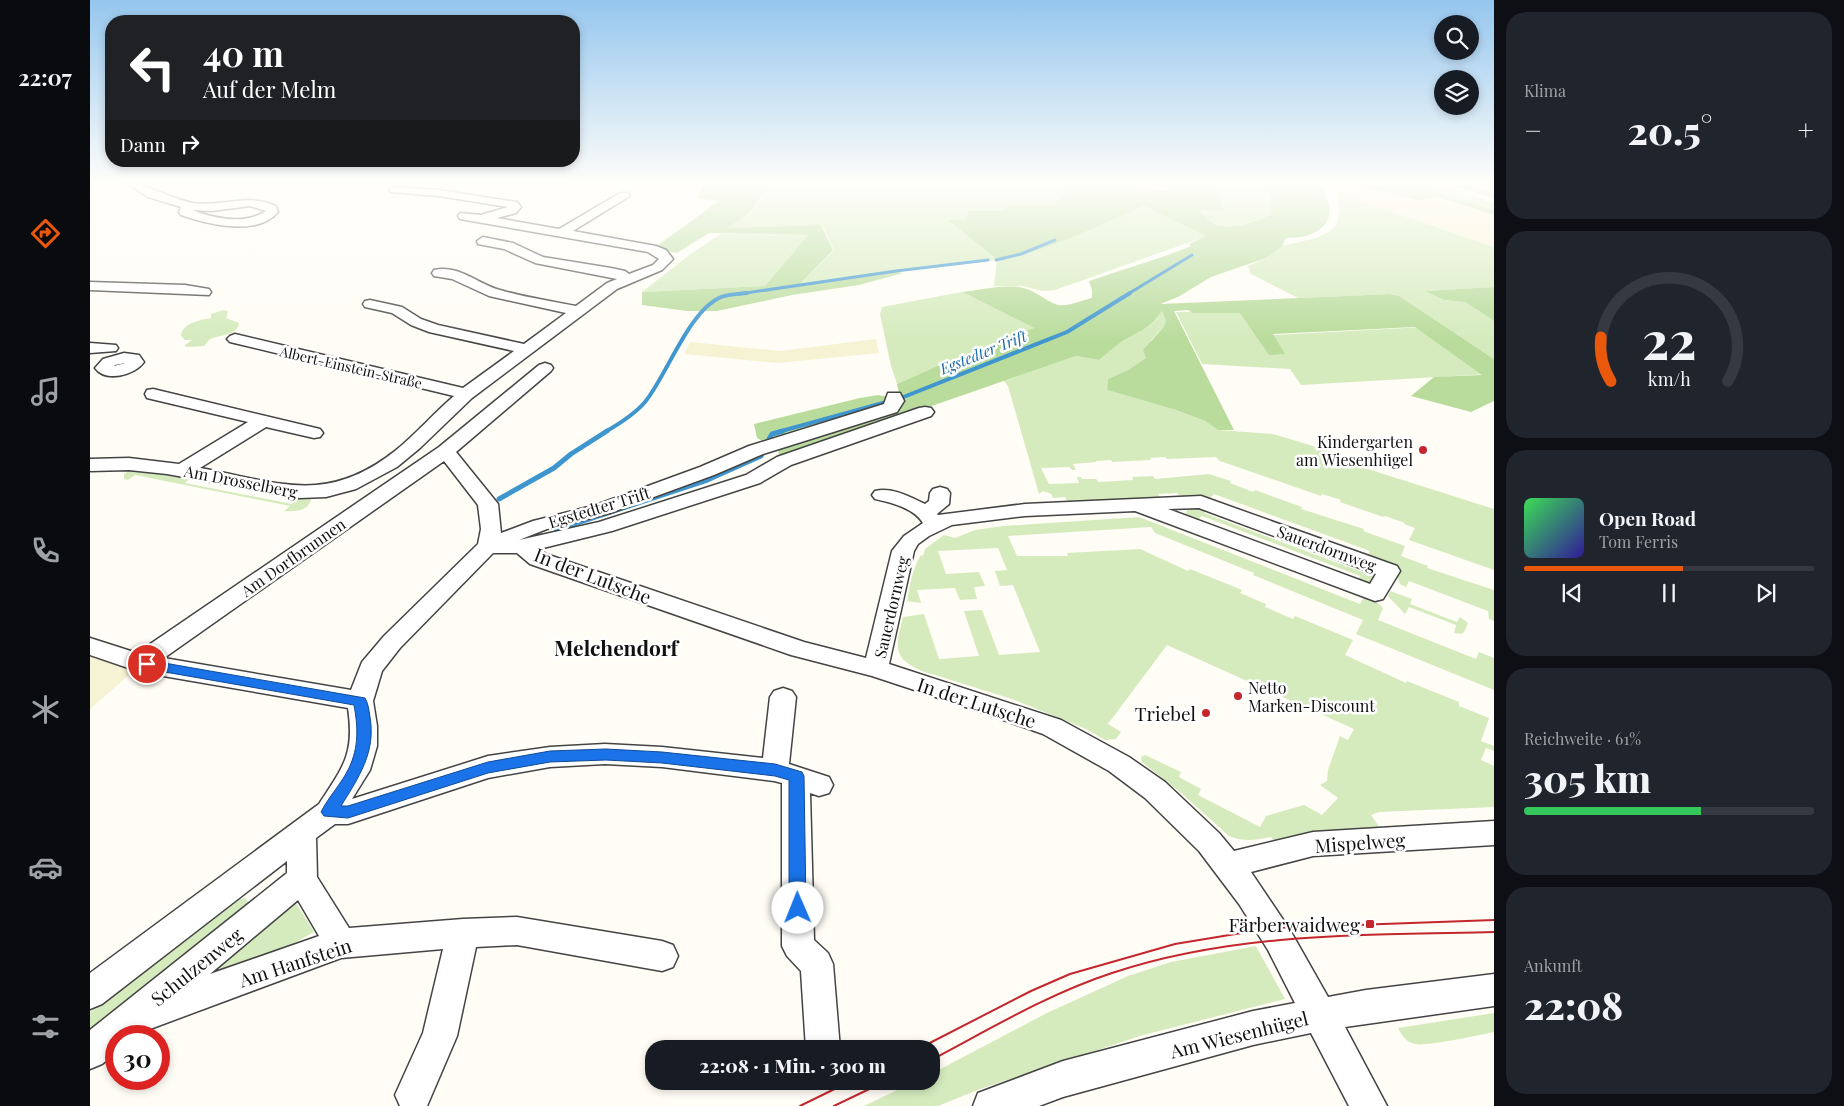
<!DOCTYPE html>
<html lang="de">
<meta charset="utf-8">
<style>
:root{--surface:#171b24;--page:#20242c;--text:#f1f3f6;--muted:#9ea1a6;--line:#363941;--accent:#ea580c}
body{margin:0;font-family:"Playfair Display",serif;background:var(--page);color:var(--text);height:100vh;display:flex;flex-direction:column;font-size:19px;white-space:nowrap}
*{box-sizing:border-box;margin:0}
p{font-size:16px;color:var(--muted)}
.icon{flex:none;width:28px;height:28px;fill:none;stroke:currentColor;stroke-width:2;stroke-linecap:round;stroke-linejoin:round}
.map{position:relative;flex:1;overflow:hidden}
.side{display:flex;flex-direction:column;gap:12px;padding:12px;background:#0d0f14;width:350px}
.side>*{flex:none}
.banner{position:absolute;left:15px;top:15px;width:475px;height:152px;border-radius:20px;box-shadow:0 2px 8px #0003;background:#202124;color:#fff;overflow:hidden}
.tools{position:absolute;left:1344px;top:15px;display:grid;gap:10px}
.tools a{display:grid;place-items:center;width:45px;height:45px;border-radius:50%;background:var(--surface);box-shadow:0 2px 8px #0003;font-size:25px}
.speed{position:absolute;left:15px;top:1025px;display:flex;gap:10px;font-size:25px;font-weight:700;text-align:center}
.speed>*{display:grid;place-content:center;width:65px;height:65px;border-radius:50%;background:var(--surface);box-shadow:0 2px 8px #0003;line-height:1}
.speed .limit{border:8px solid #d22;background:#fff;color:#111}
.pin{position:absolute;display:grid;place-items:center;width:42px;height:42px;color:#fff;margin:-21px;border:2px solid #fff;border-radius:50%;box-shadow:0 1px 5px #0007}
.me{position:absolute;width:55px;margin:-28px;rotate:359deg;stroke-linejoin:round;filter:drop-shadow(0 0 4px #0008)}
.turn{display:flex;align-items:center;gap:18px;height:105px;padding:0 15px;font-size:22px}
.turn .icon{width:65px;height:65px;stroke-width:2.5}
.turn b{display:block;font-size:35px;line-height:42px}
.then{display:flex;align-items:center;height:48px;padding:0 15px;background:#0003;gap:10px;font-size:19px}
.big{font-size:38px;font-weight:800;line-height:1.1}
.side .card{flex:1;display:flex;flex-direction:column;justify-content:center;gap:8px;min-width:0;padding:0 18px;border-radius:20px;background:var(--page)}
.side .dial{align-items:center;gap:0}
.dial svg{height:130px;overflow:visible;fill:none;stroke:var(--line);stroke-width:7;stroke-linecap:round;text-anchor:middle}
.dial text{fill:var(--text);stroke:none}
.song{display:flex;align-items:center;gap:15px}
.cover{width:60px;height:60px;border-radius:8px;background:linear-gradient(135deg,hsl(130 70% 55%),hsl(250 70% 35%))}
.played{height:5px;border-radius:2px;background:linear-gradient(90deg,var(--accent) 55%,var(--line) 55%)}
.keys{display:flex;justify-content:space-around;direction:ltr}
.heat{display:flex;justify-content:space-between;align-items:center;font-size:28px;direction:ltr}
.charge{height:8px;border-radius:4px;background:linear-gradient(90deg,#34c759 61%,var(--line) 0)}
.trip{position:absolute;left:555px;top:1040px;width:295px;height:50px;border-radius:20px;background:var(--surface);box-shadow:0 2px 8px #0003;font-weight:800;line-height:50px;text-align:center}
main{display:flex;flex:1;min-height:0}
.tabs{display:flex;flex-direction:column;width:90px;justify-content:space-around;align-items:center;background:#090b0e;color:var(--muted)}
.tabs .icon{width:35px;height:35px}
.tabs .selected{color:var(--accent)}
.tabs b{font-size:22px;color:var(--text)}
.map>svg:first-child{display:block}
.farmland{fill:#f6f3d4}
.green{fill:#d5ebbd}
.forest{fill:#b9dc9c}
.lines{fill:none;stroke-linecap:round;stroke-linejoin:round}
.stream-far2{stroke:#3f96cf;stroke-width:3}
.stream-far1{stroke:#3f96cf;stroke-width:4}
.stream{stroke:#3f96cf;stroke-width:5}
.minor-casing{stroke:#444;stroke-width:3}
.minor{fill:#fff;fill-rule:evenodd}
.tram{stroke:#c4262e;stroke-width:2}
.route{fill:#1a73e8;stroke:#114b97}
.poi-dot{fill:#c4262e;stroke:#fff;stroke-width:2}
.labels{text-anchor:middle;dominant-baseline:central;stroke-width:5;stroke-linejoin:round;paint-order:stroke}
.far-street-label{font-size:14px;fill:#111;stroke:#fff}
.far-water-label{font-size:15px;font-style:italic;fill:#1768a6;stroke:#fff}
.poi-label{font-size:16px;fill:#111;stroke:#fff;text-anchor:end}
.street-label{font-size:16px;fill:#111;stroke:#fff}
.near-street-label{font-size:19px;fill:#111;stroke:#fff}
.near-poi-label{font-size:19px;fill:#111;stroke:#fff;text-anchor:end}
.district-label{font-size:21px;font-weight:bold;fill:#111;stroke:#fff}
</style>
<main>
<nav class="tabs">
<b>22:07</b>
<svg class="icon selected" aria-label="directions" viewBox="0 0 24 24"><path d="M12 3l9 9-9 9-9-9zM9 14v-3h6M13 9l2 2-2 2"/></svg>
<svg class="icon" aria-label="music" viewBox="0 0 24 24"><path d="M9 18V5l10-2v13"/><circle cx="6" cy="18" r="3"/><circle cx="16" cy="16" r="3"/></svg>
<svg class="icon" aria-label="phone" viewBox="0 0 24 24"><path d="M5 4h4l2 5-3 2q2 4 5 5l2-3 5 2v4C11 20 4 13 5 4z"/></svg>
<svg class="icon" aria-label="climate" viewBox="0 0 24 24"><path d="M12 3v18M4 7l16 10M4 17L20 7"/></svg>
<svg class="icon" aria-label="car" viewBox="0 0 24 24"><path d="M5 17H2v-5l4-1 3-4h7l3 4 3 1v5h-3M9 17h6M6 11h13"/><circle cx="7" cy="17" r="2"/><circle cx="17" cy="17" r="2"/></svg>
<svg class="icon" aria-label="filters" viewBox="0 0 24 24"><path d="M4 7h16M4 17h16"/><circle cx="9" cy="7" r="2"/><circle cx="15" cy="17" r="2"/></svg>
</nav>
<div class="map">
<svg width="1404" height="1106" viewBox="0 0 1404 1106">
<rect width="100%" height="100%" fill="#fffdf5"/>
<path class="farmland" d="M1266,185L1328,200L1348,197L1404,215V247L1270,201L1249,189Z
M786,339L789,353L688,363L594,354L600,342L690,351Z
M0,652L47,668L0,709Z"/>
<path class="green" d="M682,185H981L965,205H920L913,211H878L876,219L858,220L926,257L1054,206L1117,236L965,290L952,291L933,286H904L907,260L804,271L708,286L744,250L732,225L638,228L658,215Z
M1114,185H1170L1181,195V214C1168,220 1141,231 1126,224C1120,222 1113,214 1107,209L1133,210C1129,196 1128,188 1114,185Z
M1326,185H1347L1404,203V210Z
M1247,189L1270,201L1404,247V287L1336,291L1354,300L1375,302L1404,321V359L1309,296L1300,294L1208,298L1161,274L1158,266L1176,258L1192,246L1226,238L1239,232L1247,224L1249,214Z
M631,234L718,235L675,286L552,292L602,253Z
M872,292L944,328L919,336L894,348L854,363L807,384L801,366L790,314L792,307Z
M133,310L138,311L136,318L149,323C147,337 128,334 119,340C117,342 116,344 114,346L96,347L95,345L102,340H95L91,336C92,323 110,320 121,318V314Z
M1072,311L1076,321L1073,328L1061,340L1056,358L1038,370L1018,379L1017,390L1086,410L1115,421L1128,430L1183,434L1246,453L1243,458L1404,509V570L1319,540L1325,528L1314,524L1315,523L1295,516L1293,517L1250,502L1251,500L1232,494L1231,496L1130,461L1126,457L1077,459L1075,457L1060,458L1061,460L1022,462L1021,460L1006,461V462L983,464L986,470H982L979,467L951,468L959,484L989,483L987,477H991L992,479H1006L1009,482L1043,480L1042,477L1063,476L1065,479L1119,474L1141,481L1140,483L1163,492L1165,490L1212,507L1211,509L1274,529L1273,531L1315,546L1311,556L1338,566L1337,568L1404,590V621L1399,619L1398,611L1319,581L1316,587L1310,584L1307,575L1277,557L1280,551L1124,494L1119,499L1090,496L1087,493L1068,494L1070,497L978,503L975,497L963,498L961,494L953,491L949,494L918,386L914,381L986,356L1009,360C1016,354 1023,347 1031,342C1049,330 1059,330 1072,311Z
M1151,311L1168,336L1334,327L1400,374L1211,385L1200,369L1112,364L1086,312Z
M43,468L101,477L95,483L202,504L208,498H221C220,511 205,512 194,511L200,506L45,475L38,480L34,479V474Z
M1109,507L1117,508L1114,513L1272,572L1275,568L1283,572L1285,577L1278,583L1267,581L1270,576L1112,516L1108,520L1095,514L1098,509Z
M1049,517L1270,604L1275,595L1284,599L1293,608L1288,620L1386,659L1389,652L1404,658V690L1266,634L1273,620L1163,575L1164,573L1065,533L1061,527L918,536L927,556H978L977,553L1050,549L1098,571L1100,569L1152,590L1150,593L1176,604L1175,607L1203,619L1205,616L1263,640L1255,655L1316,683L1317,681L1369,702V706L1399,718L1391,741L1404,746V751L1396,748L1391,760L1404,766V807L1289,812L1281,815L1290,828C1253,829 1220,833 1184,842L1181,837C1166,840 1153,842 1139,836L1090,792L1052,762L1051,757L1055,755L1091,772L1089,777L1111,789L1108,795L1170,827L1176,816L1214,805L1232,815L1248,798L1230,785L1237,781L1238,770L1250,736L1258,740L1264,729L1077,645L1018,724L1031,732L1026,739L1015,740L996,729L925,700L832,671C801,658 806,645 813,617L834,614L849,659L889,656L874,611L892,610L909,655L950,652L923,585L910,586L905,571L917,570L908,548L848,551L856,574L889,572L895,586L884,587L887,599L870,600L865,588L827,590L831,603L817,601C820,585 822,569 831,555L833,556L835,549L854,535L865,538L885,530L913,526Z
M1300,591L1322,599L1320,604L1367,622L1370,617L1378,623L1374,632L1371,634L1364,633L1366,625L1319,607L1315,614L1298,596Z
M155,898L162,906L0,1038V1012L143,901Z
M206,903L224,932L132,983L121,970Z
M1166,946L1195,999L1053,1035L890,1089L848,1106H774L826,1081H841V1074L957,1013L1038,976L1081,962Z
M1404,1013V1032C1390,1035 1334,1047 1325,1044C1316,1042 1312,1036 1308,1028Z"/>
<path class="forest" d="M614,185H681L657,215L638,228L731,225L743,250L708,286L803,271L813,273L769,285L702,295L627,311H597L552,305V292L675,286L718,235L619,233L587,253L564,248L629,201L607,198Z
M981,185H1038L1078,191L1076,185C1087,185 1120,181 1127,191C1130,196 1131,204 1133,210H1108C1113,214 1121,223 1127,225C1143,230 1168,221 1181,214V195L1170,185H1231C1242,205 1246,225 1219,235C1213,238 1203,237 1196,238L1192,246L1176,258L1121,277L1088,297L1070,304L1300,294L1309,296L1404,359V401L1381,412L1321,396L1344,377L1392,375L1325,327L1183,334L1195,354L1179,355L1150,313H1103L1098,310L1084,311L1144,430H1128L1115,421L1086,410L1017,390L1018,379L1038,370L1056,358L1053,350L1073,328L1076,321L1072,311C1059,330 1048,331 1031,342C1023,348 1016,354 1009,360L986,356L761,434L689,456L688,449L667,438L664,424L770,398L788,395L799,397L809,393L807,384L854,363L894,348L919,336L944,328L872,292C890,290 911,285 929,287C944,289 955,301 968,305C977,307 993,300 1002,298V290L999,281C1033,269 1068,260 1101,246L1099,244L1116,236L1054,206C1007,226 958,251 908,260L858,220L876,219L878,211H913L919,205H965Z
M1266,185H1326L1404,210V215L1348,197L1328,200Z
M1359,185H1381L1401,191L1404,192V198Z
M1404,287V321L1375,302L1354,300L1335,291Z"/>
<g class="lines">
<path class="stream-far2" d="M906,260L931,254L965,240
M649,294L806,271L898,260
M1038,294L1102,255"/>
<path class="stream-far1" d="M515,432C529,424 544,415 555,402C576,377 599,310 631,297C638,294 649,294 657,293
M688,432L811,398L977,332L1040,293"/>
<path class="stream" d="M679,439L682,434L693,431
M409,499L464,468L481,454L517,431
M466,530L615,481L671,456L673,451"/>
<g class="minor-casing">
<path id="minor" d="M40,185C58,184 82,199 103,203C131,207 159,193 186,206L188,212C167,237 117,224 91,215L89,212L91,207L58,197ZM160,206L176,211C154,225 126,219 102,210L122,211Z
M305,187L349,190L427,202L431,207L426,213L407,218L469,229L530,193H538L540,195L538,197L483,231L566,246L576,250L583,259L572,270L527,289L382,398L330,448L307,467L266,489L236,497L209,498L77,474L39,470L0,471V459L39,458L89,464L158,422L57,398L55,394L57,390L63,389L230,429L233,433L230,437L224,438L176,427L110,468C188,482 235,506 305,451C326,434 343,414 364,396L140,342L137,339L140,336L145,334L373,388L424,351L339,332L321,325L302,313L275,307L273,304L275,301L280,300L312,307L331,319L348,325L434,344L476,313L399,296L362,279L344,276L342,273L344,270C368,264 388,284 410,290C434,297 460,301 486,306L517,283L527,279L445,263L414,249L388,244L387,241L393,237L423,243L453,257L521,268L535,271L539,274L563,265L569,259L558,252L370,219L368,216L370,213L391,215L418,207L349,196L301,192L299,190Z
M0,282L95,285L119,289L121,292L119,295L0,290Z
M0,343L26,345L28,348L26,351L0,353Z
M34,353L49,355L54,362C45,375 16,383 5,368L13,359ZM35,363L24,366L25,365Z
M455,363L461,365L463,368L461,371L366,452L408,504L411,533L443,521L506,505L610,467L659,446L794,404L798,393H810L814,401L807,412L673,454L624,475L520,513L457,529L429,540L509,522L656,475L687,457L829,408L835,407L841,408L844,412L841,416L701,465L670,483L522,531L449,549L456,554L714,642L776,658L802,551L814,536L833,523C824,508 802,503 785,499L782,495L785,491C802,487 820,497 835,504L839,501L840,493L843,489L850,487L857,489L860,493L859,504L847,514L848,515L935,504L1111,496L1307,566L1310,571L1293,599L1285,601L1045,511L935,516L862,525L839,536L828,544L824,551L799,664L971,720L1039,757L1075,782L1129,833L1144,851L1223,832L1404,821V845L1223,856L1161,872L1200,930L1238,997L1276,990L1404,974V1006L1255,1027L1297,1106H1259L1221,1033L1163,1045L973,1097L949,1106H883L888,1093L973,1061L1163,1011L1205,1003L1178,950L1149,904L1109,851L1055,798L1019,771L953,734L891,712L782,676L701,655L440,564L427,553H403L310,648L292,671L283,701L287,726V746L280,770L262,799L398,756L460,747L515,744L572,747L673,758L680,697L684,691L693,688L702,691L706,697L699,764L739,777L743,785L739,793L729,796L720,793L724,940L738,953L743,964L750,1049H716L711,971L697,956L692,946V783L684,781L572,767L515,764L460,767L398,778L258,824H245L226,838L227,877L259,928L373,919L427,917L572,941L583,945L588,956L583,967L572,971L427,945L386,947L367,1036L337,1106H310L305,1095L333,1033L353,949L251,958L52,1032L46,1036H26V1053L12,1064L0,1069V1030L197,873V861L12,1004L0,1009V973L229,804C253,767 265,754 258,708L50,672L0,655V638L47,653L349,447L449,365ZM354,461L388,505L391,529L388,544L294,636L272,662L261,690L74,658ZM1109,508L1286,574L1280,584L1078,509ZM208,900L229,936L120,974Z"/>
</g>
<use href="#minor" class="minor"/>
<path class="tram" d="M828,1049L941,991L980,974L1085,944L1182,928L1404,920
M841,1060C900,1029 958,994 1022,973C1145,932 1276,935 1404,932
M710,1106L761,1081
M744,1106L796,1081"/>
</g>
<linearGradient id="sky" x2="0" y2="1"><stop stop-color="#95c6ee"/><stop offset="0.54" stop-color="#fffefa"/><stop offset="1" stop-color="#fffefa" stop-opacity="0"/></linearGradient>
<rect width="1404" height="340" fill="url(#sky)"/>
<path class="route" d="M57,660L275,698C278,703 279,710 280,717C286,752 269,777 251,806H258L398,762L460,751L516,749L572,752L685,764L712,772L714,776L716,908L713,913L708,915L702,913L699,908V780L685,776L572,763L516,760L460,762L398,773L258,818L234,816L231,812C239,796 252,783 259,768C269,747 268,727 264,705L52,668L50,664L52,661Z"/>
<g class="poi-dot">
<circle cx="1333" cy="450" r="5"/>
<circle cx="1148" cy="696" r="5"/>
<circle cx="1116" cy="713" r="5"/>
<rect x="1275" y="919" width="10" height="10" rx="2.5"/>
</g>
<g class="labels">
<g class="far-street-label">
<text transform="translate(261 367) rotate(13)">Albert-Einstein-Straße</text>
</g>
<g class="far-water-label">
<text transform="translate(893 352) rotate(-22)">Egstedter Trift</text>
</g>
<g class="poi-label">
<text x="1323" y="441">Kindergarten<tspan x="1323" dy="18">am Wiesenhügel</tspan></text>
<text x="1158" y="687" text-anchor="start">Netto<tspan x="1158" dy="18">Marken-Discount</tspan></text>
</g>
<g class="street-label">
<text transform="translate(151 481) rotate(11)">Am Drosselberg</text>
<text transform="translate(509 507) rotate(-17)">Egstedter Trift</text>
<text transform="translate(1237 548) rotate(20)">Sauerdornweg</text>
<text transform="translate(203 557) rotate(-35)">Am Dorfbrunnen</text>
<text transform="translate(801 607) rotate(-77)">Sauerdornweg</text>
</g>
<g class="near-street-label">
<text transform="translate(503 575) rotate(21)">In der Lutsche</text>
<text transform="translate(887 702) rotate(18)">In der Lutsche</text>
<text transform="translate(1270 842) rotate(-4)">Mispelweg</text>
<text transform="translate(205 962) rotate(-18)">Am Hanfstein</text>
<text transform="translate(106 966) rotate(-39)">Schulzenweg</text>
<text transform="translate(1149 1034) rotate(-14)">Am Wiesenhügel</text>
</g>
<g class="near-poi-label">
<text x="1106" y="713">Triebel</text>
<text x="1270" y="924">Färberwaidweg</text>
</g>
<g class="district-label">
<text x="526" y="647">Melchendorf</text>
</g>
</g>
</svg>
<div class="tools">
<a><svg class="icon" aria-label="search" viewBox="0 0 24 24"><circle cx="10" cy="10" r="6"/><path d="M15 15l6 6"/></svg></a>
<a><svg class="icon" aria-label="layers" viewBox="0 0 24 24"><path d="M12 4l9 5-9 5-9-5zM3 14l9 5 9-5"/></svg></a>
</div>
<div class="speed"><div class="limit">30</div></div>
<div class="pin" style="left:57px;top:664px;background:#d93025"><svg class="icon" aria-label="arrive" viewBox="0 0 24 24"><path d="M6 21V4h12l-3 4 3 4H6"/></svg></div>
<svg class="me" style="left:708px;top:908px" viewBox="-20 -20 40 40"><circle r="19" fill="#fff"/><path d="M0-13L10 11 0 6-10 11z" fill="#1a73e8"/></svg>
<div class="trip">22:08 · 1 Min. · 300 m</div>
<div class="banner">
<div class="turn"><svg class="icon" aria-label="left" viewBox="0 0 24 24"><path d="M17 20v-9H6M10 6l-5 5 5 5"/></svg><div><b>40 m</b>Auf der Melm</div></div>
<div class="then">Dann<svg class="icon" aria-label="right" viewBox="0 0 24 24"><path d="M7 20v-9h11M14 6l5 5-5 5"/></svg></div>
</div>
</div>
<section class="side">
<div class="card"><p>Klima</p>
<div class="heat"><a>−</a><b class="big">20.5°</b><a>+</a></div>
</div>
<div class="card dial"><svg viewBox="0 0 100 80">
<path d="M14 69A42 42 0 1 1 86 69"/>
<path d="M14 69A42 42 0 0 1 8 42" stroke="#ea580c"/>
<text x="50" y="56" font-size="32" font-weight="700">22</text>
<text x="50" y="72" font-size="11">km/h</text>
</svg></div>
<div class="card">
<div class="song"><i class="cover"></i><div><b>Open Road</b><p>Tom Ferris</p></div></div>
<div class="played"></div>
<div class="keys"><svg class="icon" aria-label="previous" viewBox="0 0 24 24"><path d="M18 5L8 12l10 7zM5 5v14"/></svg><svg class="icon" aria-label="pause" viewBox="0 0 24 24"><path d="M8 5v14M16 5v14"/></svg><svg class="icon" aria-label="next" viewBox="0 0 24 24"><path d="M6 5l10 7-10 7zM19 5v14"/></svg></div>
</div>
<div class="card"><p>Reichweite · 61%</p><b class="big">305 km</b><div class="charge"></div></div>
<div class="card"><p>Ankunft</p><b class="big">22:08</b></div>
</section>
</main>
